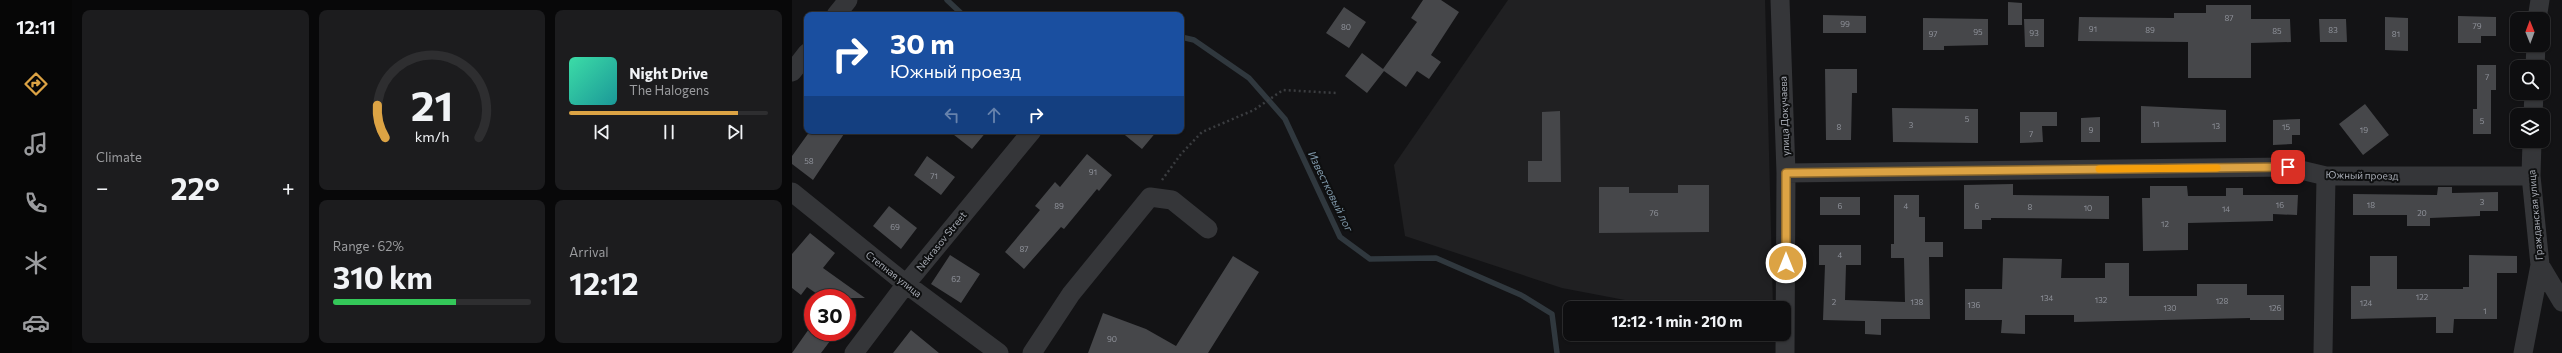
<!DOCTYPE html>
<meta charset="utf-8">
<style>
:root{--surface:#0e0e10;--page:#1c1c1e;--text:#f1f3f6;--muted:#9b9c9f;--line:#2e2e30;--accent:#dca344}
body{margin:0;font-family:Commissioner,sans-serif;background:var(--page);color:var(--text);height:100vh;display:flex;flex-direction:column;font-size:15px;white-space:nowrap}
*{box-sizing:border-box;margin:0}
p{font-size:13px;color:var(--muted)}
.icon{flex:none;width:22px;height:22px;fill:none;stroke:currentColor;stroke-width:2;stroke-linecap:round;stroke-linejoin:round}
.map{position:relative;flex:1;overflow:hidden}
.details{display:flex;flex-direction:column;gap:10px;padding:10px;background:#080809;width:720px}
.details>*{flex:none}
.top-card{position:absolute;left:12px;top:12px;width:380px;height:122px;border-radius:8px;box-shadow:0 1px 3px #0004,0 0 0 1px var(--line);background:#1a4fa0;color:#fff;overflow:hidden}
.needle{width:26px;rotate:359deg}
.fabs{position:absolute;left:1718px;top:12px;display:grid;gap:8px}
.fabs a{display:grid;place-items:center;width:40px;height:40px;border-radius:8px;background:var(--surface);box-shadow:0 1px 3px #0004,0 0 0 1px var(--line);font-size:20px}
.speed{position:absolute;left:12px;top:289px;display:flex;gap:8px;font-size:20px;font-weight:700;text-align:center}
.speed>*{display:grid;place-content:center;width:52px;height:52px;border-radius:50%;background:var(--surface);box-shadow:0 1px 3px #0004,0 0 0 1px var(--line);line-height:1}
.speed .limit{border:6px solid #d22;background:#fff;color:#111}
.pin{position:absolute;display:grid;place-items:center;width:34px;height:34px;color:#fff;margin:-17px;border-radius:8px;box-shadow:0 2px 6px #0006}
.me{position:absolute;width:44px;margin:-22px;rotate:0deg;stroke-linejoin:round;filter:drop-shadow(0 0 3px #0008)}
.turn{display:flex;align-items:center;gap:14px;height:84px;padding:0 20px;font-size:18px}
.turn .icon{width:52px;height:52px;stroke-width:2.5}
.turn b{display:block;font-size:28px;line-height:34px}
.lanes{display:flex;align-items:center;height:38px;padding:0 20px;background:#0003;justify-content:center;gap:20px;direction:ltr}
.lanes .off{opacity:.35}
.big{font-size:30px;font-weight:700;line-height:1.1}
.details .widget{flex:1;display:flex;flex-direction:column;justify-content:center;gap:6px;min-width:0;padding:0 14px;border-radius:8px;background:var(--page)}
.details .dial{align-items:center;gap:0}
.dial svg{height:104px;overflow:visible;fill:none;stroke:var(--line);stroke-width:7;stroke-linecap:round;text-anchor:middle}
.dial text{fill:var(--text);stroke:none}
.song{display:flex;align-items:center;gap:12px}
.cover{width:48px;height:48px;border-radius:6px;background:linear-gradient(135deg,hsl(160 70% 55%),hsl(180 70% 35%))}
.played{height:4px;border-radius:2px;background:linear-gradient(90deg,var(--accent) 85%,var(--line) 85%)}
.keys{display:flex;justify-content:space-around;direction:ltr}
.heat{display:flex;justify-content:space-between;align-items:center;font-size:22px;direction:ltr}
.charge{height:6px;border-radius:3px;background:linear-gradient(90deg,#34c759 62%,var(--line) 0)}
.details .tiles{flex:1;display:grid;gap:10px;grid-template-columns:repeat(3,1fr)}
.widget:first-child{grid-row:span 2}
.trip{position:absolute;left:771px;top:301px;width:228px;height:40px;border-radius:8px;background:var(--surface);box-shadow:0 1px 3px #0004,0 0 0 1px var(--line);font-weight:700;line-height:40px;text-align:center}
main{display:flex;flex:1;min-height:0}
.tabs{display:flex;flex-direction:column;width:72px;justify-content:space-around;align-items:center;background:#060606;color:var(--muted)}
.tabs .icon{width:28px;height:28px}
.tabs .selected{color:var(--accent)}
.tabs b{font-size:18px;color:var(--text)}
.map>svg:first-child{display:block}
.built{fill:#202022}
.lines{fill:none;stroke-linecap:round;stroke-linejoin:round}
.stream{stroke:#30383e;stroke-width:5.5}
.building{fill:#46474a}
.path{stroke:#3b3d40;stroke-width:2.5;stroke-dasharray:2 3;stroke-linecap:butt}
.minor{stroke:#353639;stroke-width:19}
.route-casing{stroke:#8f6a2c;stroke-width:10}
.route{stroke:#dca344;stroke-width:7}
.slow{stroke:#f59e0b;stroke-width:7}
.labels{text-anchor:middle;dominant-baseline:central;stroke-width:4;stroke-linejoin:round;paint-order:stroke}
.number-label{font-size:8px;fill:#8f929a}
.street-label{font-size:10px;fill:#a7abb4;stroke:#0e0f10}
.water-label{font-size:11px;font-style:italic;fill:#8199ab;stroke:#0e0f10}
</style>
<main>
<nav class="tabs">
<b>12:11</b>
<svg class="icon selected" aria-label="directions" viewBox="0 0 24 24"><path d="M12 3l9 9-9 9-9-9zM9 14v-3h6M13 9l2 2-2 2"/></svg>
<svg class="icon" aria-label="music" viewBox="0 0 24 24"><path d="M9 18V5l10-2v13"/><circle cx="6" cy="18" r="3"/><circle cx="16" cy="16" r="3"/></svg>
<svg class="icon" aria-label="phone" viewBox="0 0 24 24"><path d="M5 4h4l2 5-3 2q2 4 5 5l2-3 5 2v4C11 20 4 13 5 4z"/></svg>
<svg class="icon" aria-label="climate" viewBox="0 0 24 24"><path d="M12 3v18M4 7l16 10M4 17L20 7"/></svg>
<svg class="icon" aria-label="car" viewBox="0 0 24 24"><path d="M5 17H2v-5l4-1 3-4h7l3 4 3 1v5h-3M9 17h6M6 11h13"/><circle cx="7" cy="17" r="2"/><circle cx="17" cy="17" r="2"/></svg>
</nav>
<section class="details">
<div class="tiles">
<div class="widget"><p>Climate</p>
<div class="heat"><a>−</a><b class="big">22°</b><a>+</a></div>
</div>
<div class="widget dial"><svg viewBox="0 0 100 80">
<path d="M14 69A42 42 0 1 1 86 69"/>
<path d="M14 69A42 42 0 0 1 8 44" stroke="#dca344"/>
<text x="50" y="56" font-size="32" font-weight="700">21</text>
<text x="50" y="72" font-size="11">km/h</text>
</svg></div>
<div class="widget">
<div class="song"><i class="cover"></i><div><b>Night Drive</b><p>The Halogens</p></div></div>
<div class="played"></div>
<div class="keys"><svg class="icon" aria-label="previous" viewBox="0 0 24 24"><path d="M18 5L8 12l10 7zM5 5v14"/></svg><svg class="icon" aria-label="pause" viewBox="0 0 24 24"><path d="M8 5v14M16 5v14"/></svg><svg class="icon" aria-label="next" viewBox="0 0 24 24"><path d="M6 5l10 7-10 7zM19 5v14"/></svg></div>
</div>
<div class="widget"><p>Range · 62%</p><b class="big">310 km</b><div class="charge"></div></div>
<div class="widget"><p>Arrival</p><b class="big">12:12</b></div>
</div>
</section>
<div class="map">
<svg width="1770" height="353" viewBox="0 0 1770 353">
<rect width="100%" height="100%" fill="#131315"/>
<path class="built" d="M716,0H973L981,308H875L770,288L613,236L602,165Z"/>
<g class="lines">
<path class="stream" d="M155,0L171,15
M389,37L402,40L457,78L493,119L548,237L578,259L644,258L729,295L760,314L765,353"/>
</g>
<path class="building" d="M631,0H649L667,12L639,55L649,62L637,79L625,71L614,87L592,71L575,93L553,76L570,53L591,69L625,22L619,18Z
M1216,2L1230,3V25H1216Z
M1414,5H1459V19H1498L1499,42L1459,43V78H1396V42L1286,41L1287,17L1382,18V13H1414Z
M552,7L574,22L557,48L534,33Z
M1031,15L1074,16V33H1031Z
M1666,16L1704,17V36H1689V43H1666Z
M1593,17L1616,18V51L1593,50Z
M1131,18L1196,19V45L1152,46V50H1131Z
M1232,19H1252V47H1233Z
M1527,19H1554L1555,42H1528Z
M1685,65H1704V90H1699V134H1681V109H1685Z
M1033,69H1065V93H1060L1059,140H1034Z
M1573,104L1597,135L1571,155L1547,124Z
M1349,106L1434,110V142L1349,143Z
M1100,108L1186,109V143L1101,142Z
M768,111L769,182H736V161H750V112Z
M1228,112H1265V126H1250L1251,142L1228,143Z
M1308,117V142H1289V118Z
M1508,119V135H1500V144L1481,145V120Z
M18,131H54L21,180L0,164V156Z
M157,131H195L180,149Z
M328,131H365L350,149Z
M295,154L320,175L307,191L305,189L272,229L269,227L232,269L213,252L248,210L243,206L263,182L268,187Z
M135,156L163,177L149,195L122,175Z
M1221,184V195L1317,196V219L1199,218V220H1190V229H1172V185Z
M886,185H917V232L807,233V187H837V193H886Z
M1358,186H1395L1396,196H1434V188H1451V195H1506L1505,215L1481,214V221L1396,223V250L1351,251L1350,198H1358Z
M1646,187H1660V193L1706,192V211H1688V216L1638,218V226H1615V215H1561V194L1645,195Z
M1102,195H1127V217H1133V242H1151V257H1137L1138,319H1089V335L1073,334V321L1031,320L1033,265H1027V245H1069V265H1054L1053,300L1113,302L1112,258H1099V244H1102Z
M1028,197H1068V215H1028Z
M97,206L125,228L109,249L81,226Z
M18,233L43,253L31,268L73,298H31L15,287L9,295L0,288V254Z
M158,255L188,274L169,303L139,284Z
M1677,255L1725,256V273H1705V319H1662L1661,333H1644V317L1559,319V286H1578V256H1605V289H1671V287H1677Z
M441,256L467,272L416,353H296L311,313L354,329L384,346Z
M1211,258L1270,259L1269,278H1313V263H1337V296H1405V284H1455V295H1492V320H1458V318L1282,322V315H1233V334L1209,333L1210,320H1173V289H1210Z
M19,326L21,332H26L38,341L29,353H0Z
M119,330L147,353H101Z"/>
<g class="lines">
<path class="path" d="M370,180L389,154L410,132L462,110L491,90L544,93"/>
<path class="minor" d="M988,0L994,173L993,353
M44,15L56,0
M1745,19L1748,0
M1743,67L1744,45
M0,72L15,53
M1741,115L1742,93
M994,173L1496,167L1534,176H1739
M0,192L114,284L207,353
M1748,265L1770,302
M62,353L114,284L240,131
M240,353L279,294L358,197L380,200L416,229
M1531,353L1534,176
M1731,353L1748,265L1739,176L1740,141"/>
</g>
<g class="lines">
<g class="route-casing">
<path id="route" d="M994,263V173L1496,167"/>
</g>
<use href="#route" class="route"/>
<path class="slow" d="M1307,169L1425,168"/>
</g>
<g class="labels">
<g class="number-label">
<text x="1437" y="18">87</text>
<text x="1053" y="24">99</text>
<text x="1685" y="26">79</text>
<text x="554" y="27">80</text>
<text x="1301" y="29">91</text>
<text x="1358" y="30">89</text>
<text x="1541" y="30">83</text>
<text x="1485" y="31">85</text>
<text x="1186" y="32">95</text>
<text x="1242" y="33">93</text>
<text x="1141" y="34">97</text>
<text x="1604" y="34">81</text>
<text x="1695" y="77">7</text>
<text x="1175" y="119">5</text>
<text x="1690" y="121">5</text>
<text x="1364" y="124">11</text>
<text x="1119" y="125">3</text>
<text x="1424" y="126">13</text>
<text x="1047" y="127">8</text>
<text x="1494" y="127">15</text>
<text x="1299" y="130">9</text>
<text x="1572" y="130">19</text>
<text x="1239" y="134">7</text>
<text x="17" y="161">58</text>
<text x="301" y="172">91</text>
<text x="142" y="176">71</text>
<text x="1690" y="202">3</text>
<text x="1488" y="205">16</text>
<text x="1579" y="205">18</text>
<text x="267" y="206">89</text>
<text x="1048" y="206">6</text>
<text x="1114" y="206">4</text>
<text x="1185" y="206">6</text>
<text x="1238" y="207">8</text>
<text x="1296" y="208">10</text>
<text x="1434" y="209">14</text>
<text x="862" y="213">76</text>
<text x="1630" y="213">20</text>
<text x="1373" y="224">12</text>
<text x="103" y="227">69</text>
<text x="232" y="249">87</text>
<text x="1048" y="255">4</text>
<text x="164" y="279">62</text>
<text x="1630" y="297">122</text>
<text x="1255" y="298">134</text>
<text x="1309" y="300">132</text>
<text x="1430" y="301">128</text>
<text x="1042" y="302">2</text>
<text x="1125" y="302">138</text>
<text x="1574" y="303">124</text>
<text x="1182" y="305">136</text>
<text x="1378" y="308">130</text>
<text x="1483" y="308">126</text>
<text x="1693" y="311">1</text>
<text x="320" y="339">90</text>
</g>
<g class="street-label">
<text transform="translate(992 116) rotate(-92)">улица Докучаева</text>
<text transform="translate(1570 175) rotate(1)">Южный проезд</text>
<text transform="translate(1743 215) rotate(-95)">Гражданская улица</text>
<text transform="translate(149 241) rotate(-51)">Nekrasov Street</text>
<text transform="translate(102 274) rotate(38)">Степная улица</text>
</g>
<g class="water-label">
<text transform="translate(539 191) rotate(64)">Известковый лог</text>
</g>
</g>
</svg>
<div class="fabs">
<a><svg class="needle" viewBox="-14 -14 28 28"><path d="M0-13l5 13h-10z" fill="#e53935"/><path d="M0 13l5-13h-10z" fill="#9b9c9f"/></svg></a>
<a><svg class="icon" aria-label="search" viewBox="0 0 24 24"><circle cx="10" cy="10" r="6"/><path d="M15 15l6 6"/></svg></a>
<a><svg class="icon" aria-label="layers" viewBox="0 0 24 24"><path d="M12 4l9 5-9 5-9-5zM3 14l9 5 9-5"/></svg></a>
</div>
<div class="speed"><div class="limit">30</div></div>
<div class="pin" style="left:1496px;top:167px;background:#d93025"><svg class="icon" aria-label="arrive" viewBox="0 0 24 24"><path d="M6 21V4h12l-3 4 3 4H6"/></svg></div>
<svg class="me" style="left:994px;top:263px" viewBox="-20 -20 40 40"><circle r="17" fill="#dca344" stroke="#fff" stroke-width="3"/><path d="M0-11L8 9 0 5-8 9z" fill="#fff"/></svg>
<div class="trip">12:12 · 1 min · 210 m</div>
<div class="top-card">
<div class="turn"><svg class="icon" aria-label="right" viewBox="0 0 24 24"><path d="M7 20v-9h11M14 6l5 5-5 5"/></svg><div><b>30 m</b>Южный проезд</div></div>
<div class="lanes"><svg class="icon off" aria-label="left" viewBox="0 0 24 24"><path d="M17 20v-9H6M10 6l-5 5 5 5"/></svg><svg class="icon off" aria-label="ahead" viewBox="0 0 24 24"><path d="M12 20V5M6 11l6-6 6 6"/></svg><svg class="icon" aria-label="right" viewBox="0 0 24 24"><path d="M7 20v-9h11M14 6l5 5-5 5"/></svg></div>
</div>
</div>
</main>
